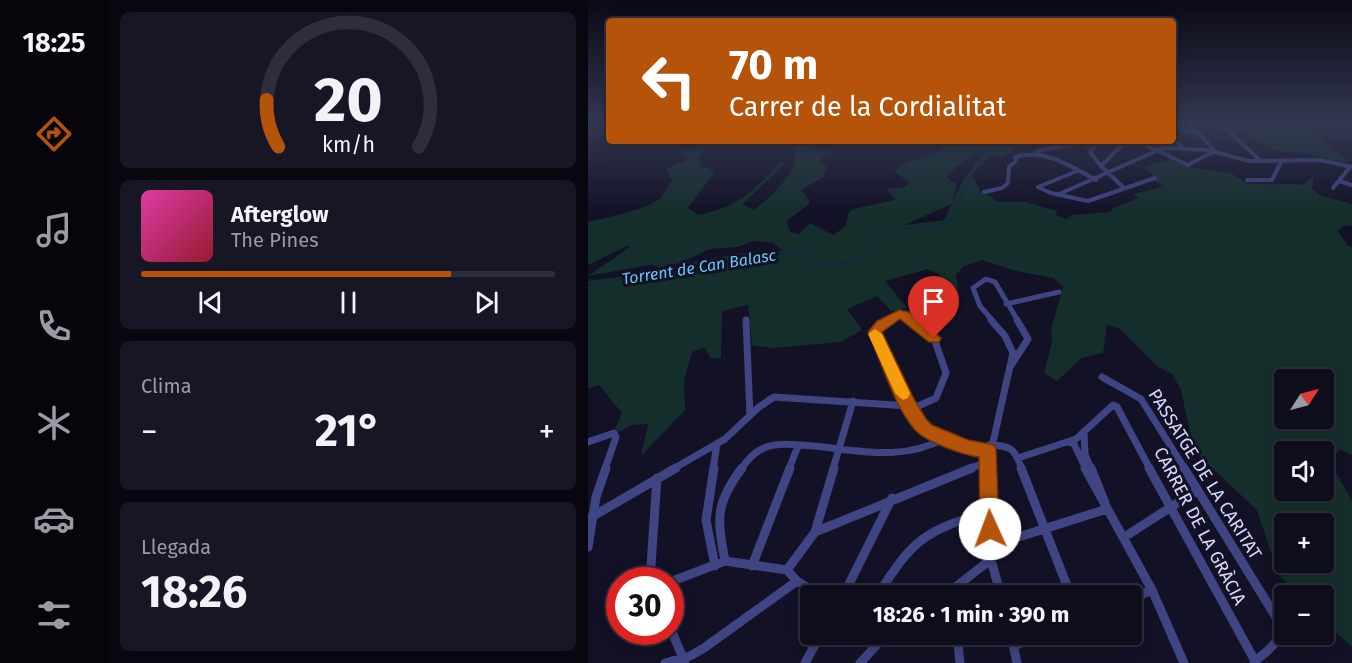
<!DOCTYPE html>
<html lang="es">
<meta charset="utf-8">
<style>
:root{--surface:#0e0d1c;--page:#171625;--text:#f1f3f6;--muted:#9b9ca3;--line:#2e2d3b;--accent:#b45309}
body{margin:0;font-family:"Fira Sans",sans-serif;background:var(--page);color:var(--text);height:100vh;display:flex;flex-direction:column;font-size:22px;white-space:nowrap}
*{box-sizing:border-box;margin:0}
p{font-size:20px;color:var(--muted)}
.icon{flex:none;width:33px;height:33px;fill:none;stroke:currentColor;stroke-width:2;stroke-linecap:round;stroke-linejoin:round}
.map{position:relative;flex:1;overflow:hidden}
.drawer{display:flex;flex-direction:column;gap:12px;padding:12px;background:#08070f;width:480px}
.drawer>*{flex:none}
.hud{position:absolute;left:18px;top:18px;width:570px;height:126px;border-radius:6px;box-shadow:0 3px 15px #0003,0 0 0 2px var(--line);background:#b45309;color:#fff;overflow:hidden}
.needle{width:39px;rotate:54deg}
.controls{position:absolute;left:686px;top:369px;display:grid;gap:12px}
.controls a{display:grid;place-items:center;width:60px;height:60px;border-radius:6px;background:var(--surface);box-shadow:0 3px 15px #0003,0 0 0 2px var(--line);font-size:30px}
.speed{position:absolute;left:18px;top:567px;display:flex;gap:12px;font-size:30px;font-weight:700;text-align:center}
.speed>*{display:grid;place-content:center;width:78px;height:78px;border-radius:50%;background:var(--surface);box-shadow:0 3px 15px #0003,0 0 0 2px var(--line);line-height:1}
.speed .limit{border:9px solid #d22;background:#fff;color:#111}
.pin{position:absolute;display:grid;place-items:center;width:51px;height:51px;color:#fff;margin:-62px -26px;border-radius:50% 50% 50% 0;rotate:-45deg;box-shadow:0 0 6px #0007}
.pin .icon{rotate:45deg}
.me{position:absolute;width:66px;margin:-33px;rotate:358deg;stroke-linejoin:round;filter:drop-shadow(0 0 4px #0008)}
.turn{display:flex;align-items:center;gap:21px;height:126px;padding:0 24px;font-size:27px}
.turn .icon{width:78px;height:78px;stroke-width:2.5}
.turn b{display:block;font-size:42px;line-height:51px}
.big{font-size:45px;font-weight:700;line-height:1.1}
.drawer .card{flex:1;display:flex;flex-direction:column;justify-content:center;gap:9px;min-width:0;padding:0 21px;border-radius:9px;background:var(--page)}
.drawer .dial{align-items:center;gap:0}
.dial svg{height:156px;overflow:visible;fill:none;stroke:var(--line);stroke-width:7;stroke-linecap:round;text-anchor:middle}
.dial text{fill:var(--text);stroke:none}
.song{display:flex;align-items:center;gap:18px}
.cover{width:72px;height:72px;border-radius:9px;background:linear-gradient(135deg,hsl(320 70% 55%),hsl(350 70% 35%))}
.played{height:6px;border-radius:3px;background:linear-gradient(90deg,var(--accent) 75%,var(--line) 75%)}
.keys{display:flex;justify-content:space-around;direction:ltr}
.heat{display:flex;justify-content:space-between;align-items:center;font-size:33px;direction:ltr}
.trip{position:absolute;left:212px;top:585px;width:342px;height:60px;border-radius:6px;background:var(--surface);box-shadow:0 3px 15px #0003,0 0 0 2px var(--line);font-weight:700;line-height:60px;text-align:center}
main{display:flex;flex:1;min-height:0}
.tabs{display:flex;flex-direction:column;width:108px;justify-content:space-around;align-items:center;background:#06050b;color:var(--muted)}
.tabs .icon{width:42px;height:42px}
.tabs .active{color:var(--accent)}
.tabs b{font-size:27px;color:var(--text)}
.map>svg:first-child{display:block}
.green{fill:#142f2b;fill-rule:evenodd}
.lines{fill:none;stroke-linecap:round;stroke-linejoin:round}
.stream{stroke:#0e2742;stroke-width:1.5}
.minor-far3{stroke:#3f4482;stroke-width:4}
.minor-far2{stroke:#3f4482;stroke-width:5}
.minor-far1{stroke:#3f4482;stroke-width:7}
.minor{stroke:#3f4482;stroke-width:9}
.route{fill:#b45309;stroke:#753606;stroke-width:1.5}
.slow{fill:#f59e0b}
.labels{text-anchor:middle;dominant-baseline:central;stroke-width:6;stroke-linejoin:round;paint-order:stroke}
.water-label{font-size:16px;font-style:italic;fill:#6cc7f6;stroke:#121126}
.near-street-label{font-size:18px;fill:#d8d8fd;stroke:#121126}
</style>
<main>
<nav class="tabs">
<b>18:25</b>
<svg class="icon active" aria-label="directions" viewBox="0 0 24 24"><path d="M12 3l9 9-9 9-9-9zM9 14v-3h6M13 9l2 2-2 2"/></svg>
<svg class="icon" aria-label="music" viewBox="0 0 24 24"><path d="M9 18V5l10-2v13"/><circle cx="6" cy="18" r="3"/><circle cx="16" cy="16" r="3"/></svg>
<svg class="icon" aria-label="phone" viewBox="0 0 24 24"><path d="M5 4h4l2 5-3 2q2 4 5 5l2-3 5 2v4C11 20 4 13 5 4z"/></svg>
<svg class="icon" aria-label="climate" viewBox="0 0 24 24"><path d="M12 3v18M4 7l16 10M4 17L20 7"/></svg>
<svg class="icon" aria-label="car" viewBox="0 0 24 24"><path d="M5 17H2v-5l4-1 3-4h7l3 4 3 1v5h-3M9 17h6M6 11h13"/><circle cx="7" cy="17" r="2"/><circle cx="17" cy="17" r="2"/></svg>
<svg class="icon" aria-label="filters" viewBox="0 0 24 24"><path d="M4 7h16M4 17h16"/><circle cx="9" cy="7" r="2"/><circle cx="15" cy="17" r="2"/></svg>
</nav>
<section class="drawer">
<div class="card dial"><svg viewBox="0 0 100 80">
<path d="M14 69A42 42 0 1 1 86 69"/>
<path d="M14 69A42 42 0 0 1 8 45" stroke="#b45309"/>
<text x="50" y="56" font-size="32" font-weight="700">20</text>
<text x="50" y="72" font-size="11">km/h</text>
</svg></div>
<div class="card">
<div class="song"><i class="cover"></i><div><b>Afterglow</b><p>The Pines</p></div></div>
<div class="played"></div>
<div class="keys"><svg class="icon" aria-label="previous" viewBox="0 0 24 24"><path d="M18 5L8 12l10 7zM5 5v14"/></svg><svg class="icon" aria-label="pause" viewBox="0 0 24 24"><path d="M8 5v14M16 5v14"/></svg><svg class="icon" aria-label="next" viewBox="0 0 24 24"><path d="M6 5l10 7-10 7zM19 5v14"/></svg></div>
</div>
<div class="card"><p>Clima</p>
<div class="heat"><a>−</a><b class="big">21°</b><a>+</a></div>
</div>
<div class="card"><p>Llegada</p><b class="big">18:26</b></div>
</section>
<div class="map">
<svg width="764" height="663" viewBox="0 0 764 663">
<rect width="100%" height="100%" fill="#121126"/>
<path class="green" d="M618,122H718L723,131L762,162L756,163L710,152H693L678,146L652,131Z
M207,141H212L224,149L245,152L237,155L232,161L239,168L235,173L237,176L213,190L221,200V204L199,221L202,232L211,234L222,223L245,235L257,227L261,212L265,209L307,200L299,189L317,187L321,183L307,171C319,155 352,160 360,141H508L500,151L488,142L457,148L453,145L430,146L415,157L402,155L384,175L393,192L401,195L409,202H437L469,211L468,215L478,219L484,215L523,212L524,209L550,198L546,194L571,188L574,184L566,181L569,178L555,167L582,159C599,169 617,169 637,172C646,173 650,179 657,182C676,187 696,182 715,185L726,176L724,188L731,195L764,204V225L756,226L750,231L760,246L764,247V455L752,449L742,462L764,501V647L735,620V596L708,595L690,573L669,510L606,451L593,390L584,374L569,366L532,329L519,324L515,353L493,358L469,381L456,373L464,342L463,329L475,287L465,278L428,271L394,260L376,266L368,275L371,296L368,309L350,322L342,312L337,294L356,288L351,274L340,269L297,281L319,308L303,311L289,296L259,309L274,330L252,342L185,348L164,345L160,305L134,311L133,358H122L117,347L104,352L96,380L97,410L53,456L60,424L44,425L31,432L27,429L34,413L11,385L0,389V281L67,272L105,262L161,252L195,251L185,243L165,241L150,247L122,249L92,263L73,267L62,265L0,276L42,247L39,246L0,265V222C17,218 63,209 73,197C78,191 79,186 85,181L77,169L102,159L95,156L92,150L96,148L98,152L120,147L111,156L113,167L121,168L126,173L100,208L110,215C151,207 165,191 193,162L196,164L155,204L165,210C177,203 202,178 206,165C209,157 205,149 207,141ZM396,150L398,152L375,180L356,220L316,225L364,204L369,184L358,177L383,155ZM696,380H735V418H696ZM696,452H735V490H696ZM696,524H735V562H696Z"/>
<g class="lines">
<path class="stream" d="M0,285L169,256L212,253L233,264L257,263L278,254L290,234L296,230L347,226L363,220L388,163L422,141"/>
<path class="minor-far3" d="M636,127L673,161
M585,130L609,132
M585,139L595,148
M511,141L502,152L513,166
M549,141L600,165L627,151L600,122
M449,151L486,144
M659,180H684L693,162
M751,181L764,185
M450,187L463,193L500,201L567,178
M450,187L489,171
M536,188L513,166L538,141
M745,188L762,167
M396,192L414,188L420,183L421,167L428,161L427,157C457,148 482,166 508,180
M469,195L575,148L619,150L661,161L732,160L764,167"/>
<path class="minor-far2" d="M418,304L471,292
M158,319V321
M299,321L311,314L324,321
M405,321L392,306L385,288L398,279L407,282L430,321"/>
<path class="minor-far1" d="M158,320L162,415
M302,320L288,328L287,335C315,398 322,441 400,450
M322,320L346,338L358,373L348,398L324,409
M422,367L440,339L429,320
M514,377L553,399L597,469
M496,432L497,454L503,469
M0,442L26,433L28,437L17,469
M480,442L486,444L498,469
M401,445C424,446 426,448 434,469
M430,458L488,439L525,405L529,407L562,469
M85,469L137,439L171,407L186,397L321,406
M125,469L129,444
M153,469C158,462 164,454 172,450C184,443 200,444 213,445C263,448 311,464 357,438
M201,469L210,446
M245,469L265,401
M380,469L399,462
M399,469L425,353L417,336L403,320"/>
<path class="minor" d="M126,468L118,520L127,566
M399,468L402,556L413,596
M433,468L483,596
M497,468L564,590L596,663
M503,468L517,503
M561,468L667,661
M596,468L691,622C695,642 680,650 666,662
M0,519L88,468
M227,532L384,468
M541,534L608,491
M402,546L519,509
M0,547L8,497L18,468
M137,561C129,518 127,504 154,468
M164,566L202,468
M199,570L227,532L246,468
M62,580L69,478
M82,582L137,561L199,570L209,581L233,596
M255,596L304,498
M289,596C326,538 335,532 401,511
M356,596L397,564L402,556
M543,599L564,590
M82,627L97,663
M369,634L372,663
M423,634L429,663
M426,646L455,634
M77,663L102,656L116,648L209,581
M217,663L233,634
M272,663L299,634"/>
</g>
<linearGradient id="sky" x2="0" y2="1"><stop stop-color="#0a0915"/><stop offset="0.57" stop-color="#333852"/><stop offset="1" stop-color="#333852" stop-opacity="0"/></linearGradient>
<rect width="764" height="215" fill="url(#sky)"/>
<path class="route" d="M311,310L321,312L353,338L351,342H341L312,319L294,332L327,401L338,419L344,425L380,440L406,445L408,450L411,529L408,535L402,538L395,535L392,529L391,457C375,455 338,442 327,430C306,406 293,361 280,332L289,321Z"/>
<path class="slow" d="M287,329L294,334L322,393L320,398L315,400L307,393L280,334Z"/>
<g class="labels">
<g class="water-label">
<text transform="translate(111 267) rotate(-9)">Torrent de Can Balasc</text>
</g>
<g class="near-street-label">
<text transform="translate(617 474) rotate(58)">PASSATGE DE LA CARITAT</text>
<text transform="translate(612 526) rotate(62)">CARRER DE LA GRÀCIA</text>
</g>
</g>
</svg>
<div class="controls">
<a><svg class="needle" viewBox="-14 -14 28 28"><path d="M0-13l5 13h-10z" fill="#e53935"/><path d="M0 13l5-13h-10z" fill="#9b9ca3"/></svg></a>
<a><svg class="icon" aria-label="sound" viewBox="0 0 24 24"><path d="M4 9h4l5-4v14l-5-4H4zM17 9q2 3 0 6"/></svg></a>
<a>+</a>
<a>−</a>
</div>
<div class="speed"><div class="limit">30</div></div>
<div class="pin" style="left:346px;top:338px;background:#d93025"><svg class="icon" aria-label="arrive" viewBox="0 0 24 24"><path d="M6 21V4h12l-3 4 3 4H6"/></svg></div>
<svg class="me" style="left:402px;top:529px" viewBox="-20 -20 40 40"><circle r="19" fill="#fff"/><path d="M0-13L10 11 0 6-10 11z" fill="#b45309"/></svg>
<div class="trip">18:26 · 1 min · 390 m</div>
<div class="hud">
<div class="turn"><svg class="icon" aria-label="left" viewBox="0 0 24 24"><path d="M17 20v-9H6M10 6l-5 5 5 5"/></svg><div><b>70 m</b>Carrer de la Cordialitat</div></div>
</div>
</div>
</main>
